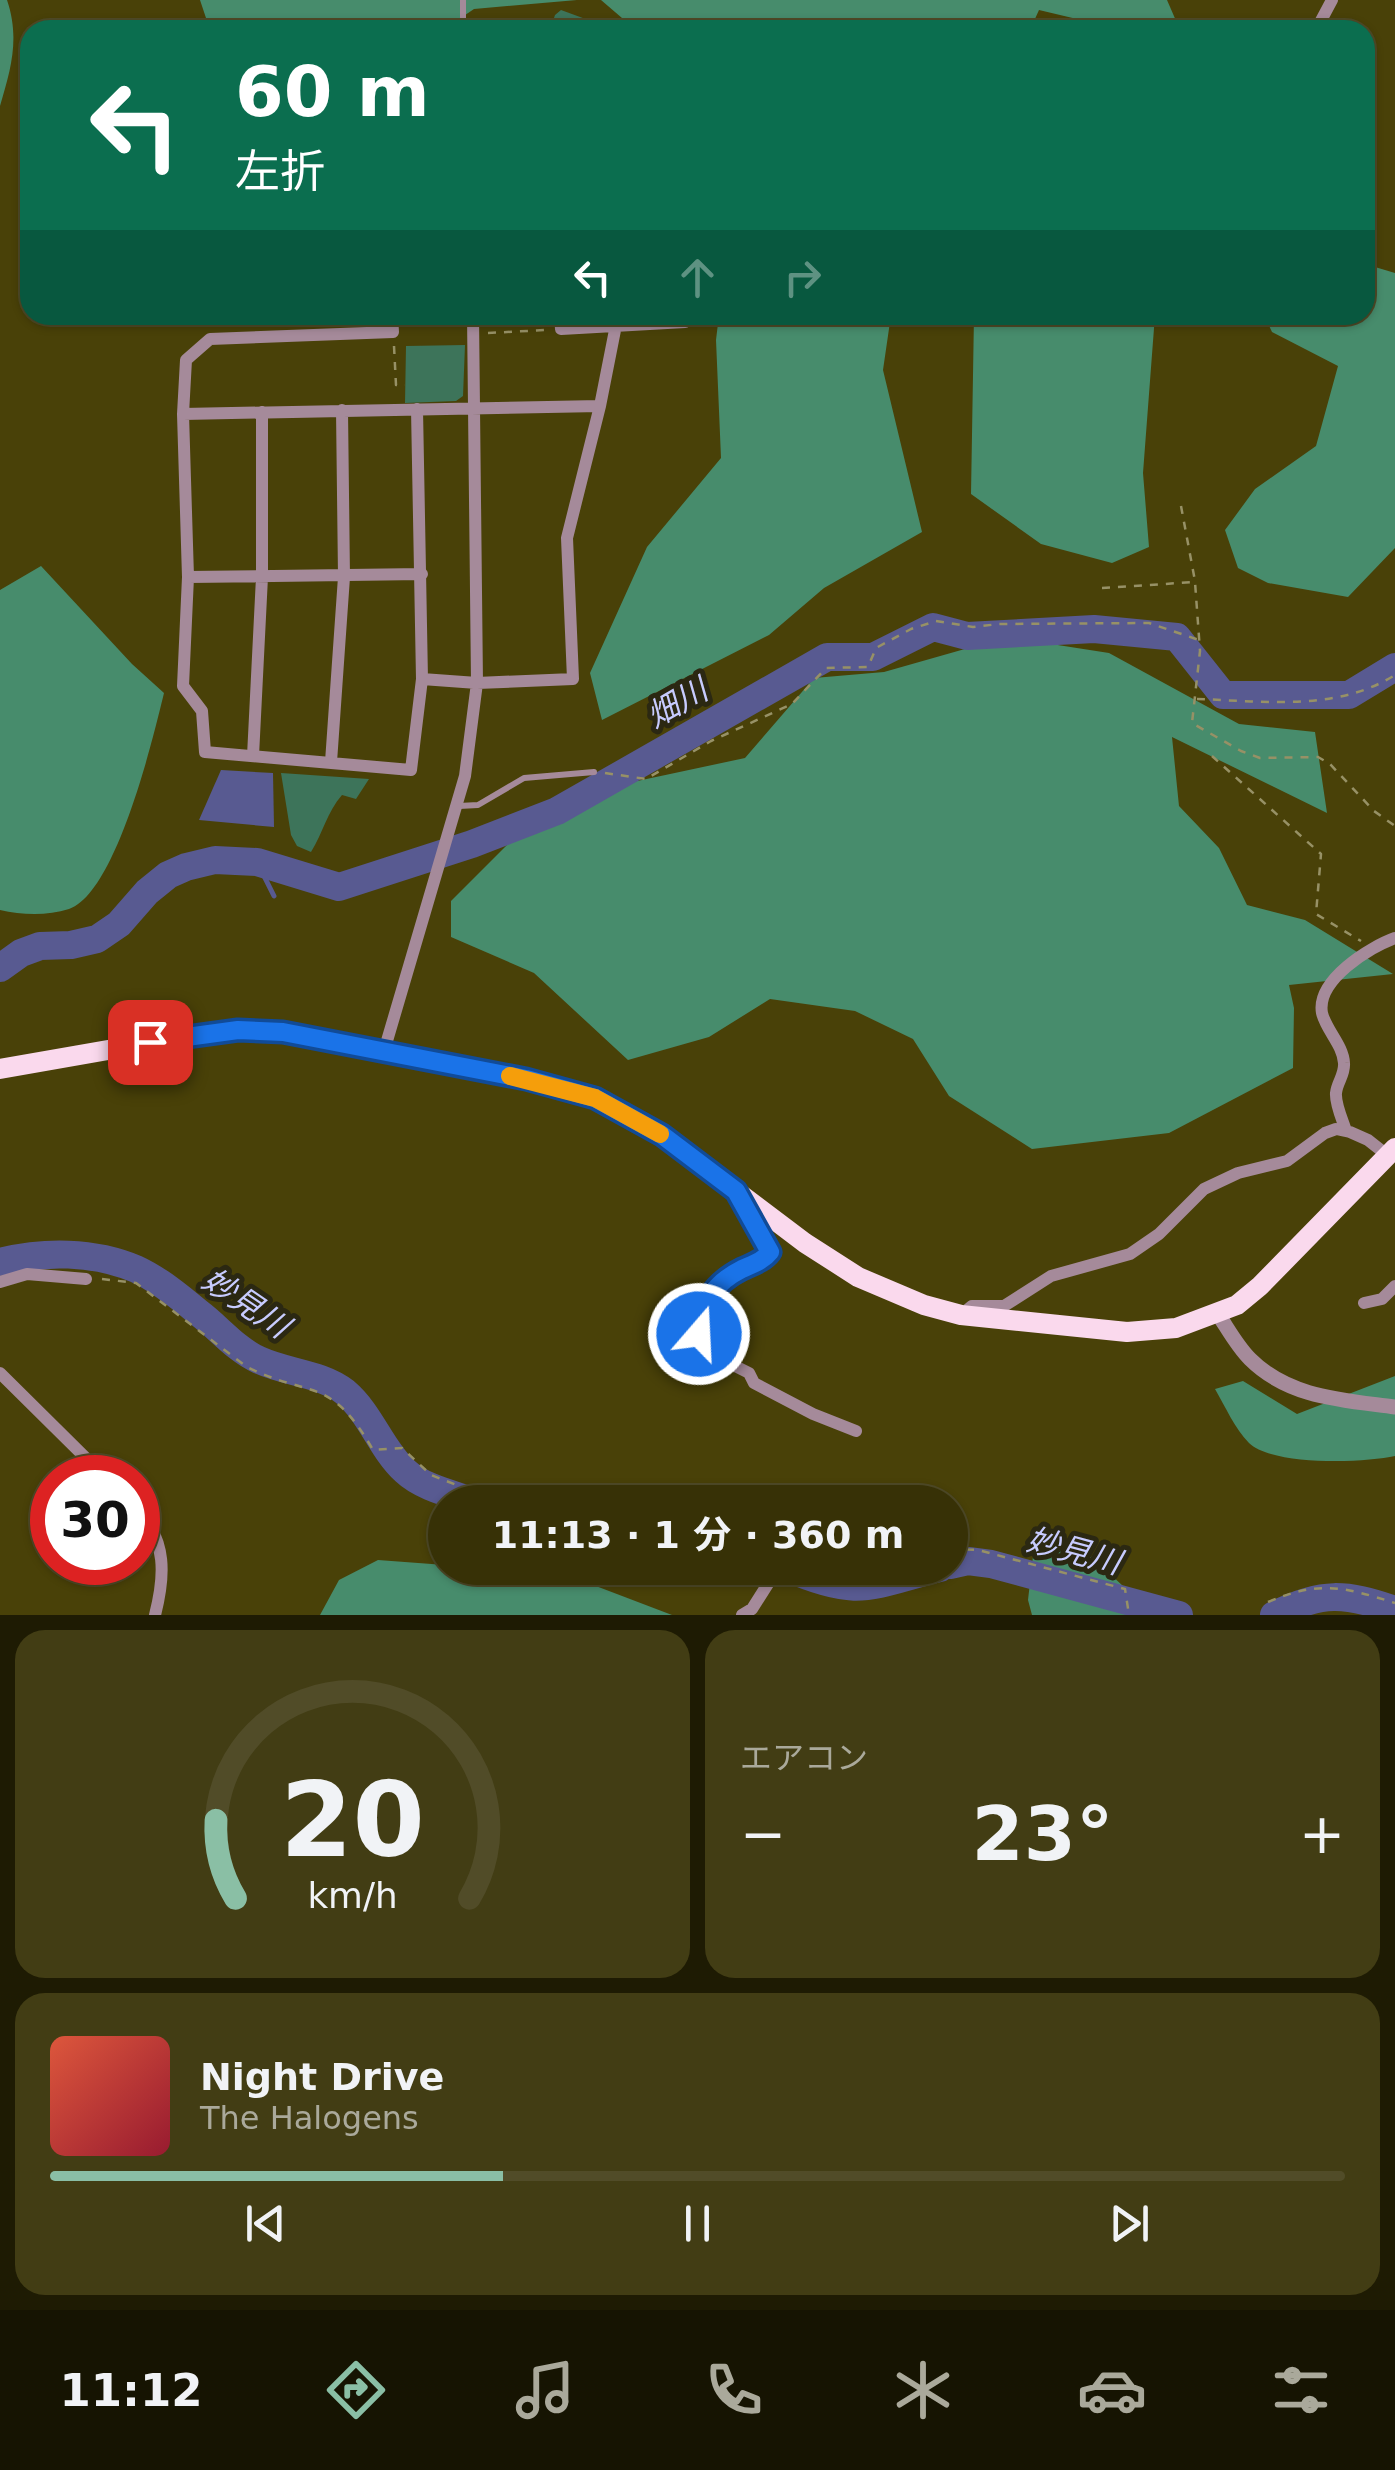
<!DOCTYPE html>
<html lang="ja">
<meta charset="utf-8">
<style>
:root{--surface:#373106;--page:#423d14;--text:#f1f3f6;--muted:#aaa99b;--line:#514c28;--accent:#8abfa5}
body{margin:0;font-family:"DejaVu Sans","Noto Sans JP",sans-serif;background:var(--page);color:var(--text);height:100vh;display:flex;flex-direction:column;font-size:38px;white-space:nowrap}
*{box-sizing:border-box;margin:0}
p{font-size:32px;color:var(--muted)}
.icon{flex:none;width:55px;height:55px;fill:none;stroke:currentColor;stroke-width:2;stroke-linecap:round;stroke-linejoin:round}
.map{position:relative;height:1615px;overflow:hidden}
.drawer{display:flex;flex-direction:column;gap:15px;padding:15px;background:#1e1b03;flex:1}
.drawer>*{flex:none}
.guide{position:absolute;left:20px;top:20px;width:1355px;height:305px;border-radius:30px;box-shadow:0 2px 8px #0004,0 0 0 2px var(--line);background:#0b6e4f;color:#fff;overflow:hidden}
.speed{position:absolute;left:30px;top:1455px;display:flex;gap:20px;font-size:50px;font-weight:700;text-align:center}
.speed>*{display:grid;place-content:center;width:130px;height:130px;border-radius:50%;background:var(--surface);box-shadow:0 2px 8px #0004,0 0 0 2px var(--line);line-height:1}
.speed .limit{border:15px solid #d22;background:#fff;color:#111}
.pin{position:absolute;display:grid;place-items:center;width:85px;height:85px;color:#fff;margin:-42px;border-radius:20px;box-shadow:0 5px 15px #0006}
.me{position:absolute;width:110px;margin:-55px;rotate:19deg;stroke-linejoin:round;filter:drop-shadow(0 0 8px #0008)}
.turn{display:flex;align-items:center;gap:35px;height:210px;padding:0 50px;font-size:45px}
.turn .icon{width:130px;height:130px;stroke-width:2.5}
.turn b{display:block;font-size:70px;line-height:85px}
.lanes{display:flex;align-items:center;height:95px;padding:0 50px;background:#0003;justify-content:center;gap:50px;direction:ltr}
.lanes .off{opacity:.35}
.big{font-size:75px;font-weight:700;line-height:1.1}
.drawer .tile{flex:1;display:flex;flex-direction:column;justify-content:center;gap:15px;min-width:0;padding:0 35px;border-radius:30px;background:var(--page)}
.drawer .dial{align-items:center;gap:0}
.dial svg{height:260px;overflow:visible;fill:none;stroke:var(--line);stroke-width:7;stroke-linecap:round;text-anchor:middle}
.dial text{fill:var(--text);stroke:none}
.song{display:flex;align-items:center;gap:30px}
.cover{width:120px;height:120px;border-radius:15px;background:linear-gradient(135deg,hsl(10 70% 55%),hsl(350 70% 35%))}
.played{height:10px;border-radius:5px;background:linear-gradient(90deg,var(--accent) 35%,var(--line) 35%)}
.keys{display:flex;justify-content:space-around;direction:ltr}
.heat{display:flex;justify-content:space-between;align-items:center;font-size:55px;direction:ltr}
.drawer .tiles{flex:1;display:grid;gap:15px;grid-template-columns:1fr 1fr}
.tile:last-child{grid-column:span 2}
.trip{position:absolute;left:428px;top:1485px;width:540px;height:100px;border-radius:50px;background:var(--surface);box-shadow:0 2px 8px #0004,0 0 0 2px var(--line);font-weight:700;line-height:100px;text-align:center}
.dock{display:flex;height:160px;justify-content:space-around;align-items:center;background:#161402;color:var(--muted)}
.dock .icon{width:70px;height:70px}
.dock .on{color:var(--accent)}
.dock b{font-size:45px;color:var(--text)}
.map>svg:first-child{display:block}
.green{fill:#3d745a}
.forest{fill:#478c6c}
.water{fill:#585a91}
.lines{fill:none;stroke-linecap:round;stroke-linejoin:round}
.stream{stroke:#585a91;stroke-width:5}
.river{stroke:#585a91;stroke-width:28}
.path{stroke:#979166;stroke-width:2.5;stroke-dasharray:8 8;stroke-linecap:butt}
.service{stroke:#a58a9a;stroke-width:6}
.minor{stroke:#a58a9a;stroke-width:12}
.tertiary{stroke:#a58a9a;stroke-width:15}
.primary{stroke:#fad9ed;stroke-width:20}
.route-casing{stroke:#114b97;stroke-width:25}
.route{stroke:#1a73e8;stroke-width:18}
.slow{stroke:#f59e0b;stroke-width:18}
.labels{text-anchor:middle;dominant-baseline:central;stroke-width:10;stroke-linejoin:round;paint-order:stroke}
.water-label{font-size:32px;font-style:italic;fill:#c7cbfe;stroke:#2b2812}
</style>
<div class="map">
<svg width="1395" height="1615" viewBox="0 0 1395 1615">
<rect width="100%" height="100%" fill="#494108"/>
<path class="green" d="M561,10L591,21L593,30H550L555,15Z
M465,345L463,396L456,401L405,403L406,346Z
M281,773L369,779L356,799L342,795C327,812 323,833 311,852L297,846L291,835Z"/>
<path class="forest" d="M0,0H7C20,38 11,69 0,106Z
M200,0H577L474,9L443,30H210Z
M601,0H1167L1180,30H1123L1039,10L1030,30H636Z
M1365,264L1395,273V548L1348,597L1268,583L1238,568L1225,530L1255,489L1316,446L1338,366L1272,332L1264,315H1365Z
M719,315H891L883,370L922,532L824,588L769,635L602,720L590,673L647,547L721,458L716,340Z
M974,315H1155L1143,473L1149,547L1112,563L1041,544L971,494Z
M41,566L132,664L164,693C153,739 116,893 69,909C47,916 22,915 0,910V590Z
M1007,637L1109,653L1239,724L1315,732L1327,813L1172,737L1179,806L1219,848L1247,905L1305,920L1393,974L1289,985L1294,1008L1293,1068L1169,1133L1032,1149L949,1096L913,1039L855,1011L770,999L709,1037L628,1060L534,973L451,937V901L553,799L745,758L814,678L884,672Z
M1395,1376V1456C1364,1463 1273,1466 1249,1443C1235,1429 1225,1406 1215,1389L1243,1381L1297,1414Z
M1036,1530L1078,1544L1154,1615H1032L1028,1600Z
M378,1560L445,1565V1568L588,1583L672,1615H320L339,1580Z"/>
<path class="water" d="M221,770L273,773L274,827L199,820Z"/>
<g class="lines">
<path class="stream" d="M257,862L274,896"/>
<path class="river" d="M0,968L21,953L40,946L71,945L97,939L119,924L147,892L168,875L186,867L215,860L257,862L339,887L472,844L557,811L827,657H873L933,627L967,636L1094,629L1177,637L1223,695H1349L1395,667
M0,1262C43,1251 94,1251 136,1269C158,1279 180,1297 199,1313C219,1328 235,1349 259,1360C287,1373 320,1373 345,1392C371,1414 381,1449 405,1471C423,1488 453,1494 475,1502
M950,1565L968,1561L991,1564L1179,1615
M787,1568C859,1599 869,1586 940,1568
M1274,1615C1322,1591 1345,1593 1395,1610"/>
<path class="path" d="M488,333L545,330
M394,346L396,385H405
M1181,506L1195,581
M1102,588L1195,582L1200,651L1192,723L1241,751L1260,758L1318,757L1330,764L1374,811L1395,826
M1197,699C1264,701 1336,712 1395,675
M1212,756L1321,854L1316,914L1361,941
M605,773L646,779L711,741L792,704L826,668L868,667L876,648L911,629L936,621L973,627L999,624L1149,623L1199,640
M102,1279L136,1283L247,1367C312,1399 330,1375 373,1450L402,1448L431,1475L500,1502
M950,1549L978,1550L1125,1589L1129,1615
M818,1568C844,1576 868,1576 894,1568
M1268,1602C1319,1580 1344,1587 1395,1603"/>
<path class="service" d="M458,30L463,21V0
M459,806L478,805L524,778L594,772"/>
<path class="minor" d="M1316,30L1332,0
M392,315L393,332L210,339L186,360L183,414L188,577L183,686L202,711L205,752L411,770L422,679L417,409
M560,315L561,329L685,322L686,315
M183,414L600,406
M188,577L422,574
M422,679L477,683L573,679L567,538L600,406L618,315
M253,756L262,577V412
M331,762L344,577L342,410
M384,1051L465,776L477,683L473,315
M1346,1131C1343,1121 1335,1104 1336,1093C1337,1082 1345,1075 1344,1063C1343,1045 1326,1030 1322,1013C1316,980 1370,947 1395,938
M739,1197L770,1252C763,1261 753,1264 742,1269C714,1283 700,1303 699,1335L715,1356L749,1373L754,1383L813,1414L856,1431
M0,1282L27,1274L86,1279
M1364,1303L1382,1299L1395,1286
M961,1315L972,1306H1004L1051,1276L1130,1254L1159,1234L1204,1189L1238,1173L1287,1161L1325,1133L1336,1129L1350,1132L1368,1140L1387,1155
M0,1373L106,1478
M138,1510C167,1541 165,1576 155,1615
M742,1615L752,1609L778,1568"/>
<path class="tertiary" d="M1218,1314C1228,1329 1237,1346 1250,1359C1289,1398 1343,1400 1395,1407"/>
<path class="primary" d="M0,1069L188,1036L239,1029L283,1031L526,1079L595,1098L662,1135L805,1243L858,1277L924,1305L961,1315L1127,1332L1176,1328L1237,1305L1260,1286L1395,1148"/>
</g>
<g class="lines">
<g class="route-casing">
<path id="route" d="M150,1042L238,1030L283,1032L526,1079L595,1098L662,1135L736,1191L770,1252C763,1261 753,1264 742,1269C714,1283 701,1303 699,1334"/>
</g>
<use href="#route" class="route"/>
<path class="slow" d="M510,1076L595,1098L660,1134"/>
</g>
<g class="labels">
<g class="water-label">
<text transform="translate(677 703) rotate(-30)">畑川</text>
<text transform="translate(246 1303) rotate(34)">妙見川</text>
<text transform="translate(1074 1551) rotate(15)">妙見川</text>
</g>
</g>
</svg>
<div class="speed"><div class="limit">30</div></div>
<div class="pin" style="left:150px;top:1042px;background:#d93025"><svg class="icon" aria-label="arrive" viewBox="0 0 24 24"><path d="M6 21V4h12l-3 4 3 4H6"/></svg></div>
<svg class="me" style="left:699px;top:1334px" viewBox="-20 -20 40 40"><circle r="17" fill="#1a73e8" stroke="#fff" stroke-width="3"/><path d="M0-11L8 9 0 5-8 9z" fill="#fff"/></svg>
<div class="trip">11:13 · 1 分 · 360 m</div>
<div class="guide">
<div class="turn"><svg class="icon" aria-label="left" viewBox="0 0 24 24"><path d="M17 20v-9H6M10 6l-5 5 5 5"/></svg><div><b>60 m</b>左折</div></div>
<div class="lanes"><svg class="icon" aria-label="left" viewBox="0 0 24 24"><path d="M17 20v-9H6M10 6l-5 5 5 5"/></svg><svg class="icon off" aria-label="ahead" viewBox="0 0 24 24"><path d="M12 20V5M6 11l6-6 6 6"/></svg><svg class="icon off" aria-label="right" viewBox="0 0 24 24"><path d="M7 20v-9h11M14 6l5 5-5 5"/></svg></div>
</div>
</div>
<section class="drawer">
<div class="tiles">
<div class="tile dial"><svg viewBox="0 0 100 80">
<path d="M14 69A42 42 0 1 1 86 69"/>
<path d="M14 69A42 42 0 0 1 8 45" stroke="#8abfa5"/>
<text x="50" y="56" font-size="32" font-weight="700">20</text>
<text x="50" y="72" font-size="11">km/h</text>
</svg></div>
<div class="tile"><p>エアコン</p>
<div class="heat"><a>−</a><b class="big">23°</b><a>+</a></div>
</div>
<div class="tile">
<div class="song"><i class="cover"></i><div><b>Night Drive</b><p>The Halogens</p></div></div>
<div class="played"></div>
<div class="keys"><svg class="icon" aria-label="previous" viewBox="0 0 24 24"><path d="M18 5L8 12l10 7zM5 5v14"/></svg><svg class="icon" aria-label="pause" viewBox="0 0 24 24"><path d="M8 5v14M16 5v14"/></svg><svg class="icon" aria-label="next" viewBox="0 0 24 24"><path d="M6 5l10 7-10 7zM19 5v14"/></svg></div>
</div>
</div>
</section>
<nav class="dock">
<b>11:12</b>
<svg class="icon on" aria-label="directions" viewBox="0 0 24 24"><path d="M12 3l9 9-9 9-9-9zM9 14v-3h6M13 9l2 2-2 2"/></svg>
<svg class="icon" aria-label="music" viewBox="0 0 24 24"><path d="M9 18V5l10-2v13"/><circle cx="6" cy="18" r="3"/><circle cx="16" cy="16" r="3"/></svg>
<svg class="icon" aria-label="phone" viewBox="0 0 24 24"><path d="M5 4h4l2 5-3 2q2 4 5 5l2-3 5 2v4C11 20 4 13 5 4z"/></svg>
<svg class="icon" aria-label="climate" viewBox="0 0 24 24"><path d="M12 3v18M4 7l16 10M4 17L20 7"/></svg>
<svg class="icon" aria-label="car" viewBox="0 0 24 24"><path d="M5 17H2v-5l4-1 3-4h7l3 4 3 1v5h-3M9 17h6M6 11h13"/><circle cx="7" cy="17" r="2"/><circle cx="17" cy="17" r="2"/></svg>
<svg class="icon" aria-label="filters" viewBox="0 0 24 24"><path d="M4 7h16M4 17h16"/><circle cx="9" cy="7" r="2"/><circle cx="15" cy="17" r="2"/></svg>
</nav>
